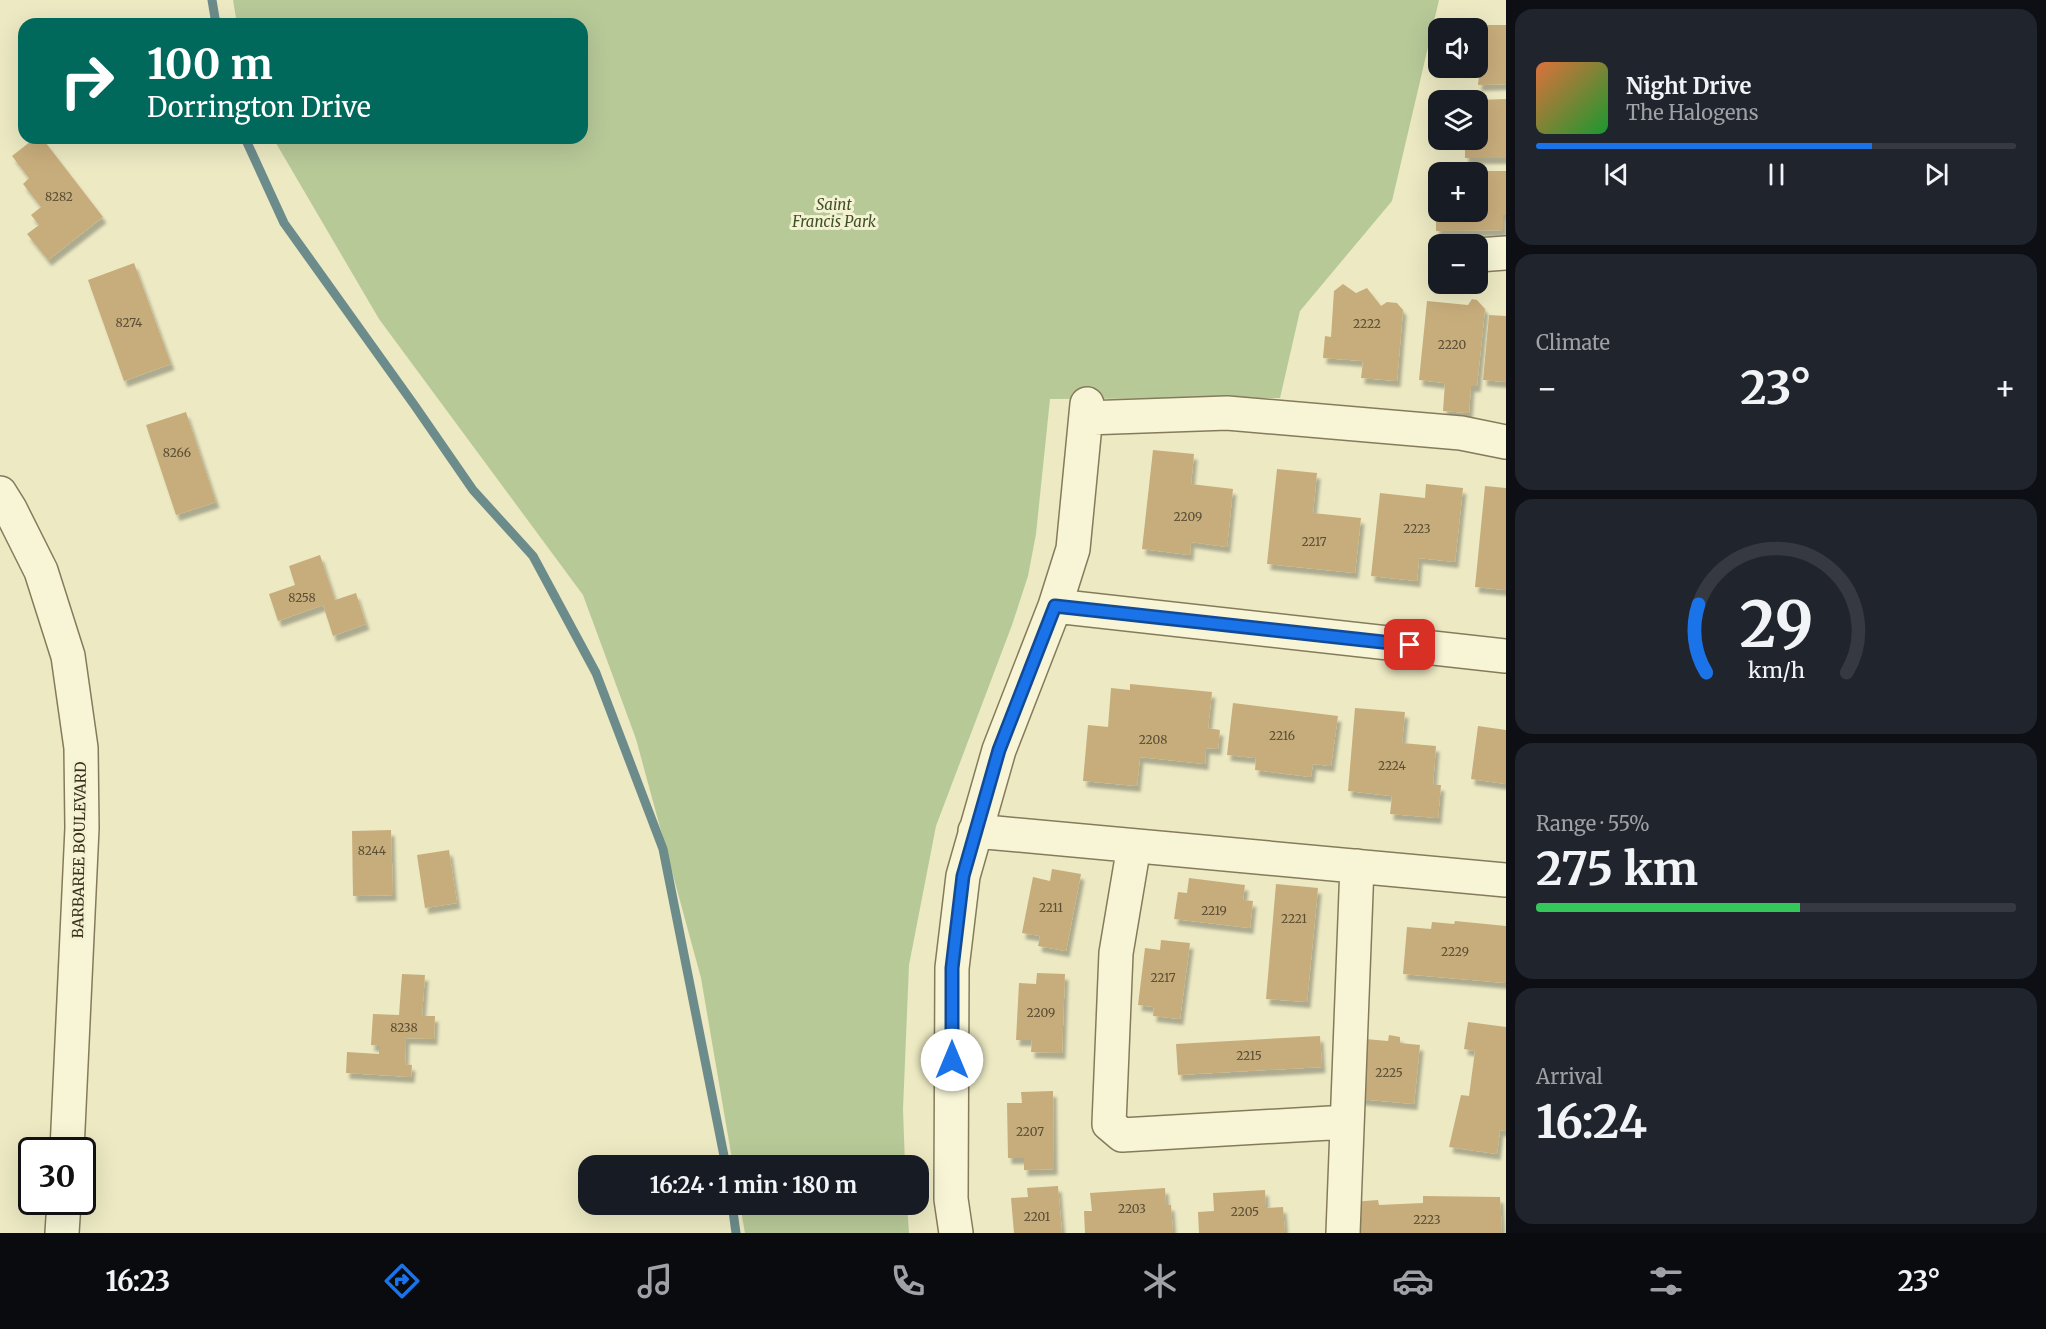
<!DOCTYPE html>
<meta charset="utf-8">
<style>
:root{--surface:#171b24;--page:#20242c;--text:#f1f3f6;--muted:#9ea1a6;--line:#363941;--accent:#1a73e8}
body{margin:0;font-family:Merriweather,serif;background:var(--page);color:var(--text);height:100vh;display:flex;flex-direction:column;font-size:22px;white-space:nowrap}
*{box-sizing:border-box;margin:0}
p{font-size:20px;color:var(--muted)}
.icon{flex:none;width:33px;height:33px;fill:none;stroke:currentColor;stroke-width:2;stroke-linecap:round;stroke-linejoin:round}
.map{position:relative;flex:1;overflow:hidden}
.details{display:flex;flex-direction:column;gap:9px;padding:9px;background:#0d0f14;width:540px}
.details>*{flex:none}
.banner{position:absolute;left:18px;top:18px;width:570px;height:126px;border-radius:18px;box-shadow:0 6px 24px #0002;background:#00695c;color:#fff;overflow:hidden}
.tools{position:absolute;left:1428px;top:18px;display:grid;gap:12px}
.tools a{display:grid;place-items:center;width:60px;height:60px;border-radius:12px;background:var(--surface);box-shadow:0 6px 24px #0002;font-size:30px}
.speed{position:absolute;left:18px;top:1137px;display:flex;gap:12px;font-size:30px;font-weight:700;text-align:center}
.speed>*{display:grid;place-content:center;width:78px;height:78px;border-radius:50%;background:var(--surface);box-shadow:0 6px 24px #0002;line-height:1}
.speed .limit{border:3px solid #111;border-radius:9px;background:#fff;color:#111}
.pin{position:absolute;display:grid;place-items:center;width:51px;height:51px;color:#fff;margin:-26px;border-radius:12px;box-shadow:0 3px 9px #0006}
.me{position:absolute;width:66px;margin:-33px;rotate:0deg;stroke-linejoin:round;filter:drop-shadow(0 0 4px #0008)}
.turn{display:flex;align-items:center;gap:21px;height:126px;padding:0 30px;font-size:27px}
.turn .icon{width:78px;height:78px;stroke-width:2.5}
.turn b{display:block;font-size:42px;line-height:51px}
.big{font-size:45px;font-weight:700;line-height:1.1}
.details .widget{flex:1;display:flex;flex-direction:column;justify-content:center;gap:9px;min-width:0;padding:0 21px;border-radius:18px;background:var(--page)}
.details .dial{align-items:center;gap:0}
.dial svg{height:156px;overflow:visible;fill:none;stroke:var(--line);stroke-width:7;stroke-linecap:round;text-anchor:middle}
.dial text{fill:var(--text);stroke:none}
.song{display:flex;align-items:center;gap:18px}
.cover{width:72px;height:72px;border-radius:9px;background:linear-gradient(135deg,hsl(20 70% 55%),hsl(130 70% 35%))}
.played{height:6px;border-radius:3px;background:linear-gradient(90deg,var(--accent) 70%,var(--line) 70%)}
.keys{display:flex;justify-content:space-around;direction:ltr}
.heat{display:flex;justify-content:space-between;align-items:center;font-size:33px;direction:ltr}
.charge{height:9px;border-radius:4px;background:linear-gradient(90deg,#34c759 55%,var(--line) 0)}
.trip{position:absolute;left:578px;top:1155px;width:351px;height:60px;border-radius:18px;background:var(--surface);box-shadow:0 6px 24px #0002;font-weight:700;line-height:60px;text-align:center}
.tabs{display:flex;height:96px;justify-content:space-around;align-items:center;background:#090b0e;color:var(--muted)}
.tabs .icon{width:42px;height:42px}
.tabs .selected{color:var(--accent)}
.tabs b{font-size:27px;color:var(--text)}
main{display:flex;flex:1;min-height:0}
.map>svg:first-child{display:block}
.green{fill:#b8c998}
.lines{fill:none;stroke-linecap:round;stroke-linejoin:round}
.stream{stroke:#6c8c8c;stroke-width:9}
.building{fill:#c8ad7b;filter:url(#shadow)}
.minor-casing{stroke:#857b5b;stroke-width:36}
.minor{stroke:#f7f5d6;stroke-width:33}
.route-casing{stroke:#114b97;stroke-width:15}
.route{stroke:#1a73e8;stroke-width:10}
.labels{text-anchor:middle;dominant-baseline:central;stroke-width:6;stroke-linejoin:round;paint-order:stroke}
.number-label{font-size:12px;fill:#5a4e35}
.park-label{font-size:15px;font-style:italic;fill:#3c5126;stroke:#f4f2d2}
.street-label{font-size:15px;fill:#362f1e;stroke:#f4f2d2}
</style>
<main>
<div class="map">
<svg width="1506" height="1233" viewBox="0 0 1506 1233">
<defs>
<filter id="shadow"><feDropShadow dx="3.5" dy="6" stdDeviation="1.5" flood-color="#0004"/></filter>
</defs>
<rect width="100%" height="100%" fill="#ece9c3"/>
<path class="green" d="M233,0H1439L1392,201L1300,311L1280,398L1050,399L1036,534L1028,576L1012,625L936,826L909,965L903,1109L905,1165H733L701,978L636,739L583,595L379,319L273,138H582V24H237Z
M740,1205H907L909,1233H745Z"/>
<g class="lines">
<path class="stream" d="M212,0L216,24
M245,138L284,223L415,406L473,490L533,556L596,673L663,849L726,1166
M732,1204L736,1233"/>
</g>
<path class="building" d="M1487,25H1506V84L1478,85L1481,58H1478V32L1487,31Z
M1506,99V158H1465V140H1478V100Z
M35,138H42L103,217L48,260L27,234L39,225L31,215L41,207L23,184L29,178L12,156Z
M1478,171H1506V215H1503V230L1436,231V208H1428V172H1438V212H1478Z
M134,263L171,364L124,381L88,280Z
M1343,284L1356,293L1367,288L1381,306L1387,302L1397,303L1403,310L1397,381L1361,378L1363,361L1323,358L1325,336L1331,337L1334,291Z
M1472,299L1477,300L1485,309L1477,386H1471L1469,413L1443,411L1445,383L1419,380L1427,301L1468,305Z
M1489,315L1506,316V382L1483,380Z
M186,412L216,502L176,515L146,425Z
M1153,450L1194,454L1191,484L1233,489L1227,547L1191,542L1190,555L1142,549Z
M1277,469L1317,473L1313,513L1361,518L1355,573L1267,564Z
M1426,484L1463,488L1455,562L1419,558L1417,581L1371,576L1380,493L1425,498Z
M1485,486L1506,488V590L1475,587Z
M320,555L335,600L356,593L366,624L333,636L323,605L278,621L269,594L295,585L289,566Z
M1130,684L1212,692L1208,728L1220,730L1218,749L1206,748L1205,764L1140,757L1137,786L1083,781L1088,725L1108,727L1111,688L1130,690Z
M1233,703L1338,716L1331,766L1313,764L1311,777L1255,770L1256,758L1227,755Z
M1355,708L1405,712L1402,743L1436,746L1433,785H1441L1438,818L1390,814L1392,796L1348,791Z
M1478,726L1506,730V784L1471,779Z
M391,830L393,895L353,896L352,831Z
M449,850L457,903L425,908L417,855Z
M1052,869L1081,874L1066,951L1038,946L1040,936L1022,933L1033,877L1050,881Z
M1189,878L1245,885L1243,900L1253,901L1250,928L1174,919L1178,892L1187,893Z
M1276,884L1318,888L1307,1002L1266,999Z
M1455,921L1506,926V983L1403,974L1407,927L1431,929L1432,922L1454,924Z
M1161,940L1190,943L1180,1019L1153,1016L1154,1007L1138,1005L1145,948L1160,950Z
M1037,973L1065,974L1062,1053L1031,1052L1032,1040H1016L1019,983L1036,984Z
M402,974L425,975L422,1016H435L434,1039L406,1038L405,1064L412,1065L411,1077L346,1073L347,1052L379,1054V1046L371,1045L373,1014L399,1015Z
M1468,1022L1506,1027V1131L1500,1130L1497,1154L1449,1147L1461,1095L1469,1096L1475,1051L1464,1049Z
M1389,1035L1400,1037V1043L1420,1045L1414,1104L1359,1099L1365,1039L1388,1041Z
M1320,1036L1322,1067L1178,1075L1176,1044Z
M1053,1091L1054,1169L1024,1170V1158H1008L1007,1103H1022L1021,1092Z
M1058,1186L1062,1233H1014L1011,1198L1028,1197L1027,1188Z
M1165,1188L1166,1205H1171L1173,1233H1085L1084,1211H1092L1090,1193Z
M1265,1190L1266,1208L1283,1207L1285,1233H1199L1198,1212L1214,1211L1213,1193Z
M1423,1196L1500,1197L1502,1233H1353L1352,1202L1378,1200L1379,1205L1423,1203Z"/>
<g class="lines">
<g class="minor-casing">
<path id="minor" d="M1478,255L1506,253
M1086,418L1227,413L1461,433L1506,442
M0,493L10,509L41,571L68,656L81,748L82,828L67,1150
M1055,606L1506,656
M975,831L1506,880
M1134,846L1116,953L1109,1124L1122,1135L1347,1122
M62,1233L64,1202
M956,1233L951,1199L952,968L963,876L999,750L1055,606L1073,549L1087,404
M1343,1233L1357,866"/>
</g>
<use href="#minor" class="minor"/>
</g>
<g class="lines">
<g class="route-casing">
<path id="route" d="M952,1060V968L963,876L999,750L1055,606L1410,645"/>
</g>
<use href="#route" class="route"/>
</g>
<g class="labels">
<g class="number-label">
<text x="59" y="196">8282</text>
<text x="129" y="322">8274</text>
<text x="1367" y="323">2222</text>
<text x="1452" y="344">2220</text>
<text x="177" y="452">8266</text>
<text x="1188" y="516">2209</text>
<text x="1417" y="528">2223</text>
<text x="1314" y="541">2217</text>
<text x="302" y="597">8258</text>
<text x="1282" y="735">2216</text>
<text x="1153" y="739">2208</text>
<text x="1392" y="765">2224</text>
<text x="372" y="850">8244</text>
<text x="1051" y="907">2211</text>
<text x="1214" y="910">2219</text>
<text x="1294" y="918">2221</text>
<text x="1455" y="951">2229</text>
<text x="1163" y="977">2217</text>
<text x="1041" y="1012">2209</text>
<text x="404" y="1027">8238</text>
<text x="1249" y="1055">2215</text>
<text x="1389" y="1072">2225</text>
<text x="1030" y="1131">2207</text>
<text x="1132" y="1208">2203</text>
<text x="1245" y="1211">2205</text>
<text x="1037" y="1216">2201</text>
<text x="1427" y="1219">2223</text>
</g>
<g class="park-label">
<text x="834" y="204">Saint<tspan x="834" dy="17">Francis Park</tspan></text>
</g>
<g class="street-label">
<text transform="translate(79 850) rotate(-89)">BARBAREE BOULEVARD</text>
</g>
</g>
</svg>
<div class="tools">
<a><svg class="icon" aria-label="sound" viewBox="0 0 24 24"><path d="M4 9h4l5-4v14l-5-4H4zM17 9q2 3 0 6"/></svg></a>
<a><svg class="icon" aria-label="layers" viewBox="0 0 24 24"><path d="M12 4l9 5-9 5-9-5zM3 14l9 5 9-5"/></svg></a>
<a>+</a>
<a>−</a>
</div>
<div class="speed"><div class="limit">30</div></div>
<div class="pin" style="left:1410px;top:645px;background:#d93025"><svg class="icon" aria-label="arrive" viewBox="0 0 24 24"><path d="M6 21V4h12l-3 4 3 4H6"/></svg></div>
<svg class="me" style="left:952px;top:1060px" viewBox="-20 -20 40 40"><circle r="19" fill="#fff"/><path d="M0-13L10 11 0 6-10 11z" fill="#1a73e8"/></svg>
<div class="trip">16:24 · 1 min · 180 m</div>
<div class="banner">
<div class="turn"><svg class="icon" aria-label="right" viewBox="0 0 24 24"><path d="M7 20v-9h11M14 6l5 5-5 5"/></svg><div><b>100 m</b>Dorrington Drive</div></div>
</div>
</div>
<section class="details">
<div class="widget">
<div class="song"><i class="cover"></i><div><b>Night Drive</b><p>The Halogens</p></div></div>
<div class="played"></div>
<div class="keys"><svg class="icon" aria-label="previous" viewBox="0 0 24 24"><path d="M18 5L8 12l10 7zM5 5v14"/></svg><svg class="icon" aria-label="pause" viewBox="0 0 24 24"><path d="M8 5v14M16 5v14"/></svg><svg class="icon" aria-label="next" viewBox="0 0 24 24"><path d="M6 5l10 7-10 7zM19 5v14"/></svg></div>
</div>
<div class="widget"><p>Climate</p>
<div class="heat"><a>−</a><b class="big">23°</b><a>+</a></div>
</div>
<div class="widget dial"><svg viewBox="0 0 100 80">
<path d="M14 69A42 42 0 1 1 86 69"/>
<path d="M14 69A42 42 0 0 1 10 34" stroke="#1a73e8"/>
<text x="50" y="56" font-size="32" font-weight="700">29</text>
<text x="50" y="72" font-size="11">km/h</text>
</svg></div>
<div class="widget"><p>Range · 55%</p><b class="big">275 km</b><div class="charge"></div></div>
<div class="widget"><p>Arrival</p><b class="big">16:24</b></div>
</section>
</main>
<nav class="tabs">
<b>16:23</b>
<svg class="icon selected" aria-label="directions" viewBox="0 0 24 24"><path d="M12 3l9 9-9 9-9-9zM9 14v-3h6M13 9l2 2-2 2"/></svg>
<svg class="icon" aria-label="music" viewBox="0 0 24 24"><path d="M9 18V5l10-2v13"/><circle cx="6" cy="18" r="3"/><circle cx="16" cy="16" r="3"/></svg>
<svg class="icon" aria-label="phone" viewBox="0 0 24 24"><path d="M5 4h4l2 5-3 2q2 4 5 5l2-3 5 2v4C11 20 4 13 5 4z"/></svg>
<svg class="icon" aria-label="climate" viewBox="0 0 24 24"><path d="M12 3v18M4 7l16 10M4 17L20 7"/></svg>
<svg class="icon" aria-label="car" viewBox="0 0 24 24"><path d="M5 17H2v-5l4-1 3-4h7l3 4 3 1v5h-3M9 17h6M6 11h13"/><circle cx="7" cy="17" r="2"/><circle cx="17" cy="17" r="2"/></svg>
<svg class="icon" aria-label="filters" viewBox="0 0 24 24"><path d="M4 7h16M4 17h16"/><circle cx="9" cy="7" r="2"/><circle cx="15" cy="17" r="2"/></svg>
<b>23°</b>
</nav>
